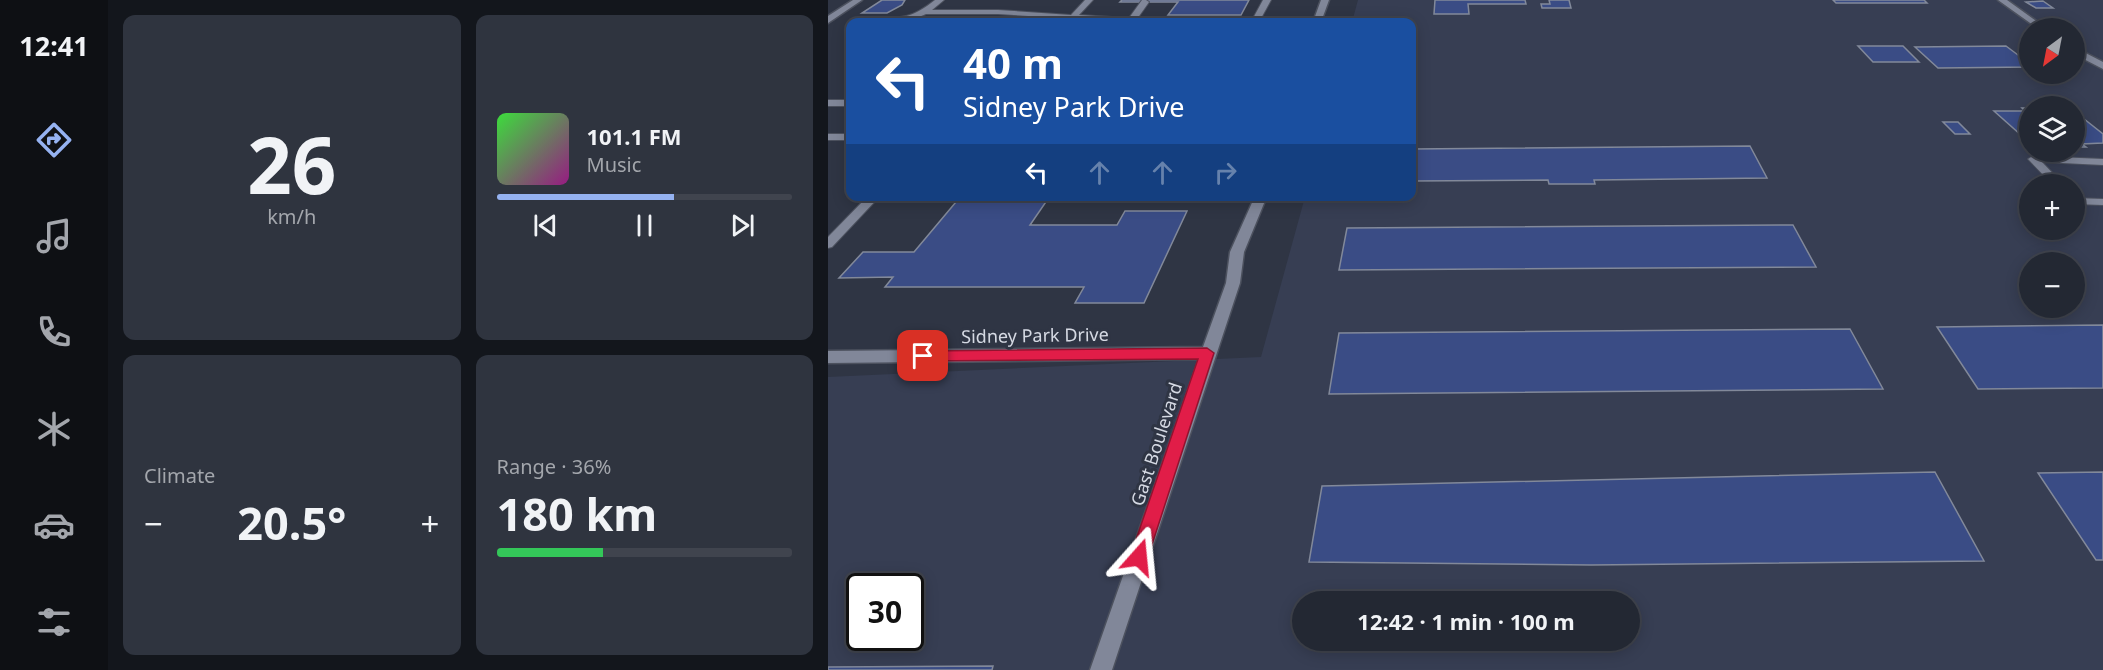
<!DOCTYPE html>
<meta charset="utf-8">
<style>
:root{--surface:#232833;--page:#2f343f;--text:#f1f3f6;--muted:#a3a6ac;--line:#40444e;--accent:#95b2f1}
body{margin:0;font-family:"Noto Sans",sans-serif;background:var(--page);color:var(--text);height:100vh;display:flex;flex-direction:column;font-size:22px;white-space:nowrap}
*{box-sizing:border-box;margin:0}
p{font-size:20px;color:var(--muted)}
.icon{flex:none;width:33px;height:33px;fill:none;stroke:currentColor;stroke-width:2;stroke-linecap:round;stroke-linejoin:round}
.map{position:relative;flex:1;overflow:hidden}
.panel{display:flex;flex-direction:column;gap:15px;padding:15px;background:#13161c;width:720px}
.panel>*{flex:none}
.banner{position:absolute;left:18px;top:18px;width:570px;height:183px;border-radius:12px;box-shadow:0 3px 15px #0003,0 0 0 2px var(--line);background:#1a4fa0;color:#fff;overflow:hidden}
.needle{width:39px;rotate:212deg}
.buttons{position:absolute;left:1191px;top:18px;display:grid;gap:12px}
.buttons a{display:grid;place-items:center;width:66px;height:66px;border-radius:50%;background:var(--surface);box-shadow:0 3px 15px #0003,0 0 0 2px var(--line);font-size:30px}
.speed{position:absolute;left:18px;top:573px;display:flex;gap:12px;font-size:30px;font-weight:700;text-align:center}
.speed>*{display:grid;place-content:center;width:78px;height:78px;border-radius:50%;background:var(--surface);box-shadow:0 3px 15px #0003,0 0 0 2px var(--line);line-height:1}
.speed .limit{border:3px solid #111;border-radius:9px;background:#fff;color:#111}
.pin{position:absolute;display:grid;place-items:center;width:51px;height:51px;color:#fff;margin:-26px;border-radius:12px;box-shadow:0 3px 9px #0006}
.me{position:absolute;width:66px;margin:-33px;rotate:18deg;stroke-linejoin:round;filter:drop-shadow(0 0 4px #0008)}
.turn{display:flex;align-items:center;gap:21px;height:126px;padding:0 18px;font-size:27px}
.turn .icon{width:78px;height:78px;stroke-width:2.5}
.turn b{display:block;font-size:42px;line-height:51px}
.lanes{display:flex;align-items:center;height:57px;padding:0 18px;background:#0003;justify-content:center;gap:30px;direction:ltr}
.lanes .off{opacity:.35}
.big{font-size:45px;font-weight:700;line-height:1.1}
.panel .widget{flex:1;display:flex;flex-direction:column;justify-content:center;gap:9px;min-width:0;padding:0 21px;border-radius:12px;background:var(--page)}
.panel .dial{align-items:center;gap:0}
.dial b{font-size:78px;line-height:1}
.song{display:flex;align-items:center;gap:18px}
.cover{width:72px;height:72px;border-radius:9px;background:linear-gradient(135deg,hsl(120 70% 55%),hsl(310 70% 35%))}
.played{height:6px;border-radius:3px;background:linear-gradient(90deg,var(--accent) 60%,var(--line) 60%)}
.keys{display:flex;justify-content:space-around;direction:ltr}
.heat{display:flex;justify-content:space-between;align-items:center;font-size:33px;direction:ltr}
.charge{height:9px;border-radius:4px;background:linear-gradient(90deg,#34c759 36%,var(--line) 0)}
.panel .tiles{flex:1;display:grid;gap:15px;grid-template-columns:repeat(2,1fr)}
.trip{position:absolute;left:464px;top:591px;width:348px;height:60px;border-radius:30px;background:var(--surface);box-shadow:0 3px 15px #0003,0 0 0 2px var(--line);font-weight:700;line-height:60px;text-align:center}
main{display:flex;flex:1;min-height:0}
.tab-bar{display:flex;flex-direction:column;width:108px;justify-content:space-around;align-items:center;background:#0e1014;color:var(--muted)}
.tab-bar .icon{width:42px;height:42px}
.tab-bar .on{color:var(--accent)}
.tab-bar b{font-size:27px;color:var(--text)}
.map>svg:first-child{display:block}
.built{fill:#373e53;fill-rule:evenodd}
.building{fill:#3a4c85;stroke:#82899a;stroke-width:1.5}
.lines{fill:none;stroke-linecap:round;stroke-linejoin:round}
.lane-casing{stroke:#4c515e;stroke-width:2}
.street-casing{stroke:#4c515e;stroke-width:3}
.lane{fill:#818799;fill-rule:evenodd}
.street{fill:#818799;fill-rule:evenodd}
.route{fill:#e11d48;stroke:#92132f;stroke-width:1.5}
.labels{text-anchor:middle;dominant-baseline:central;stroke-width:6;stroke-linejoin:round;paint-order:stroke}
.street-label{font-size:18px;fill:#d5d9e3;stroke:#2f3544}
</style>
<main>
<nav class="tab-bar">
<b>12:41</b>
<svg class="icon on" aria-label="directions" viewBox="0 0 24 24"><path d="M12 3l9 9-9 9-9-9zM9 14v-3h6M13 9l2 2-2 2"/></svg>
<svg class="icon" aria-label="music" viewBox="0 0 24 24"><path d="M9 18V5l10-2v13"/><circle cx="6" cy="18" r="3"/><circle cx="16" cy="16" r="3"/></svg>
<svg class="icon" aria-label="phone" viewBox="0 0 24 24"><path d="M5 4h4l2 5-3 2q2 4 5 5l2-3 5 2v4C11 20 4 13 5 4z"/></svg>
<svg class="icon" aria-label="climate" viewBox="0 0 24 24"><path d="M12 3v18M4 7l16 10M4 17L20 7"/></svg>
<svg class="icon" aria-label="car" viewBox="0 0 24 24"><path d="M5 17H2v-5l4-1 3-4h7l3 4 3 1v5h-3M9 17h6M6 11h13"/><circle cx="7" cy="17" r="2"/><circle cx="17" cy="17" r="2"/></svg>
<svg class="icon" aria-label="filters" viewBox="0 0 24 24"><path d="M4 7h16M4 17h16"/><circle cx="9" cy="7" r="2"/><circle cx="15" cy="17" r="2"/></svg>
</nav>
<section class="panel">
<div class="tiles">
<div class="widget dial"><b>26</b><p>km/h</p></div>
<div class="widget">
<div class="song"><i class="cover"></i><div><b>101.1 FM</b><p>Music</p></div></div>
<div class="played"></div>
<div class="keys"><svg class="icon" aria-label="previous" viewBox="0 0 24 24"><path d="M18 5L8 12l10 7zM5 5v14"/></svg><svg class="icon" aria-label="pause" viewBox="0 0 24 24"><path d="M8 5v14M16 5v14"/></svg><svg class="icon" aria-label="next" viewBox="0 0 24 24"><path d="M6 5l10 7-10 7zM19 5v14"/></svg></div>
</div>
<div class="widget"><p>Climate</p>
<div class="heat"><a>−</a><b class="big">20.5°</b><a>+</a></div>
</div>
<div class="widget"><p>Range · 36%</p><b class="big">180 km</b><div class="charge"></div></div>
</div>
</section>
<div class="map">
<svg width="1275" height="670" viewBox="0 0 1275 670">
<rect width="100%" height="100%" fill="#2f3544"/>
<path class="built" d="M530,0H1275V670H0V377L433,357L477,197L584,196V22H524ZM1202,28H1246V74H1202ZM1202,106H1246V152H1202ZM1202,184H1246V230H1202ZM1202,262H1246V308H1202ZM32,586H82V638H32ZM474,602H801V640H474Z"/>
<path class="building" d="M54,0H77L74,5L59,13H34Z
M294,0H421L413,15H340L350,2H292Z
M607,0H697L698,4H640L641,14H606Z
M721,0H741L743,8H714L713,4H722Z
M1005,0H1096L1099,3H1008Z
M1215,1L1225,8H1208L1198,2Z
M1030,46H1075L1091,62H1045Z
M1178,46L1202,64V67L1110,68L1087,47Z
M1194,108H1202V143L1166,111H1197Z
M1246,111L1275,134V143L1254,144L1258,147H1246Z
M1115,122H1130L1142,134H1127Z
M922,146L939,178L766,180L767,184H721L720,180L584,181V149Z
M133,196H222L202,225H289L297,211H359L316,303H247L256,287H57L65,277L11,278L35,252H86Z
M965,225L988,267L511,270L519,228Z
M1275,325V388L1150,389L1109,327Z
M1022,329L1055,389L501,394L511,333Z
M1107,472L1156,561L763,565L481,562L494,486Z
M1275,472V560H1268L1210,473Z
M165,666L164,670H0V667Z"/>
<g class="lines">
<g class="lane-casing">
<path id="lane" d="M107,0H116L104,10H170L243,15L257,0H265L251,15L301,18L314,0H318L321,2L309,19L330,22H297L170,14H98L79,22H44L40,20L44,18C74,18 83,19 107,0Z
M435,0H443L431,22H423Z
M0,100H22V106H0Z
M0,134H22V140H0Z
M1205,156L1275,159V165L1214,162L1235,184H1224L1200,159Z
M40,196H52L4,247L0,248V237Z
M1246,198L1275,199V205L1246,204Z"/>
</g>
<g class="street-casing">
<path id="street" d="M25,0H34L0,23V16Z
M493,0H501L493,22H485Z
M1170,0H1179L1218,28H1209Z
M1246,47L1275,62V69L1246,54Z
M427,196H439L416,252L412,283L284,670H262L371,359L0,363V351L375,347L398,283L402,252Z"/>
</g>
<use href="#lane" class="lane"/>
<use href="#street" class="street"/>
</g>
<path class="route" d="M379,348L386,353L320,557L317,563L311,565L305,563L302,557L370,359L95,361L88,356L95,351Z"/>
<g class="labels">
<g class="street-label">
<text transform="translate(207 335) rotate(-1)">Sidney Park Drive</text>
<text transform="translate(328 444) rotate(-72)">Gast Boulevard</text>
</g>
</g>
</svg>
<div class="buttons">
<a><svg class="needle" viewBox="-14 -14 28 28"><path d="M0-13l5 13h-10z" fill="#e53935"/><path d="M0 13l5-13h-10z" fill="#a3a6ac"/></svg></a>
<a><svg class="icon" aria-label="layers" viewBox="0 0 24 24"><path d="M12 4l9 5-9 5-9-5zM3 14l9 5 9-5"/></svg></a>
<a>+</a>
<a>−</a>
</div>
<div class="speed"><div class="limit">30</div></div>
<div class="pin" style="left:95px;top:356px;background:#d93025"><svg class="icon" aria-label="arrive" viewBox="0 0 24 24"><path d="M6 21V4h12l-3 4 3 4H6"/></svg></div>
<svg class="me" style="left:311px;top:557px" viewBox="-20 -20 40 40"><path d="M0-17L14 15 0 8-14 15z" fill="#e11d48" stroke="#fff" stroke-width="4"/></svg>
<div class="trip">12:42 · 1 min · 100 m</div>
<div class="banner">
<div class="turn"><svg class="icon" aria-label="left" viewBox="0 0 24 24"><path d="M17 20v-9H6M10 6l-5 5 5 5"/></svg><div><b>40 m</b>Sidney Park Drive</div></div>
<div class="lanes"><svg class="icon" aria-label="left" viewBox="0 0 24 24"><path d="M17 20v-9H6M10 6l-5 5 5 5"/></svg><svg class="icon off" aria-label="ahead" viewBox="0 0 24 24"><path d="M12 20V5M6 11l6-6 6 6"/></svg><svg class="icon off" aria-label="ahead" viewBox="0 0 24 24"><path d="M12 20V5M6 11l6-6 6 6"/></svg><svg class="icon off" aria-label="right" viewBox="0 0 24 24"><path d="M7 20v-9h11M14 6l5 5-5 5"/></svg></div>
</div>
</div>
</main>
